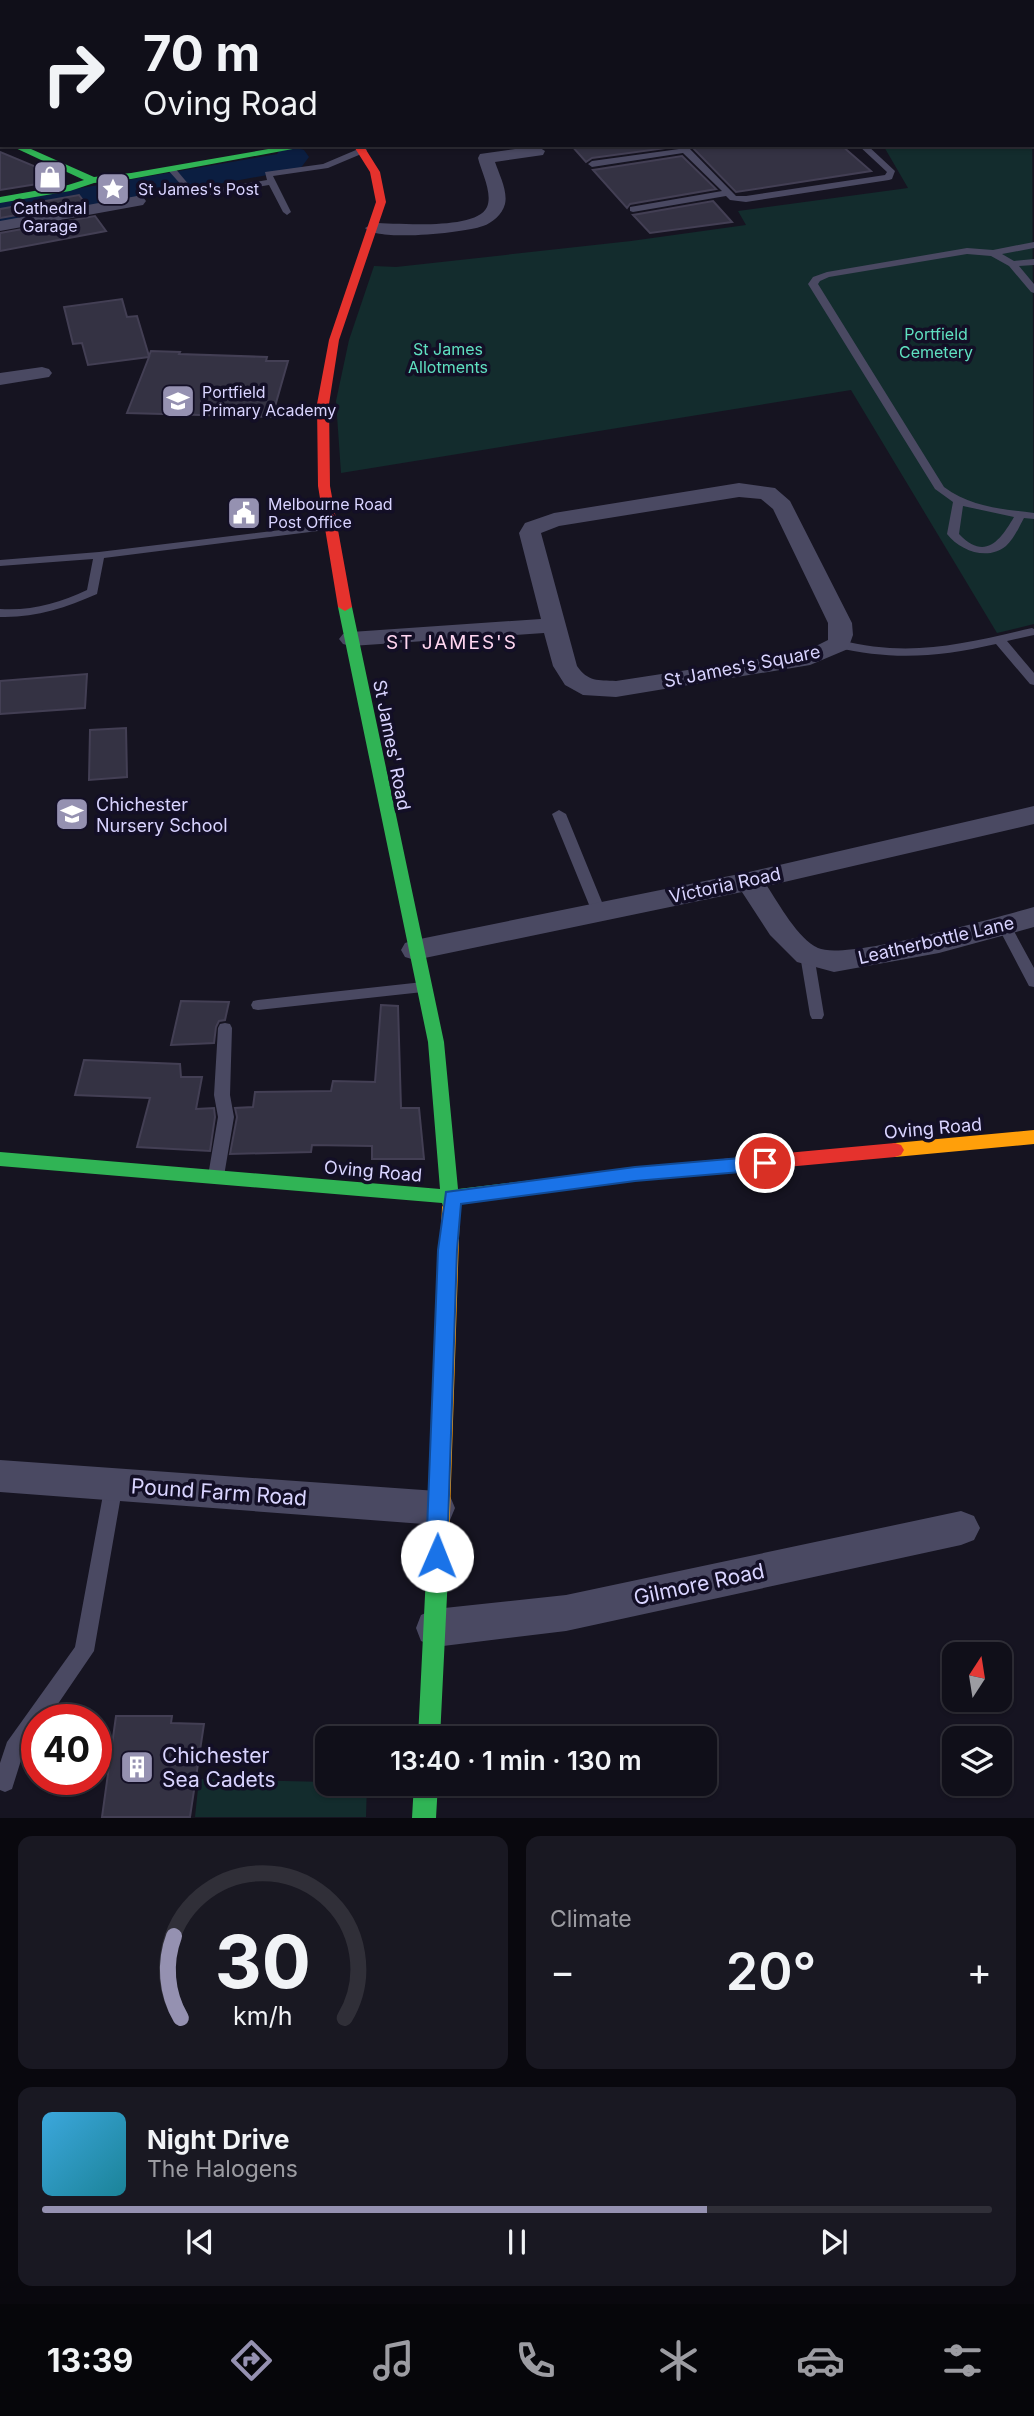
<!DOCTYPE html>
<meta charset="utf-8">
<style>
:root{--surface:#100f19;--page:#191822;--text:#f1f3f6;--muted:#9c9ca2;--line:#302f38;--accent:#9591b1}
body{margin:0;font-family:Inter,sans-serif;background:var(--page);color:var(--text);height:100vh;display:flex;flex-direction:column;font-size:26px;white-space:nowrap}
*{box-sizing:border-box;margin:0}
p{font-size:23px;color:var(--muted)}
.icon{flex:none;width:38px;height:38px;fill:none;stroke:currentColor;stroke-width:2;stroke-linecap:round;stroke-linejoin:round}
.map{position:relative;height:1818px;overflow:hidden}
.panel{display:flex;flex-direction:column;gap:18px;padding:18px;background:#09080e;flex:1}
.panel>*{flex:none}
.top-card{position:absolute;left:0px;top:0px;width:1034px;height:147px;box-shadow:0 2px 5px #0004,0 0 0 2px var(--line);background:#100f19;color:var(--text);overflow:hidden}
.needle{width:46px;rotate:12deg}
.buttons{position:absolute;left:942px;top:1642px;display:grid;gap:14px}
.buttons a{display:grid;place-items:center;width:70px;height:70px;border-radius:14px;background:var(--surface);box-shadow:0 2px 5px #0004,0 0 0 2px var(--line);font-size:35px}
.speed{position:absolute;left:21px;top:1704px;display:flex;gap:14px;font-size:35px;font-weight:700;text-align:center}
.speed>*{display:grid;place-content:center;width:91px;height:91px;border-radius:50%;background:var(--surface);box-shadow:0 2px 5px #0004,0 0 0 2px var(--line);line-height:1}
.speed .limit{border:10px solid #d22;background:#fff;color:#111}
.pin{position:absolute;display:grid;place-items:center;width:60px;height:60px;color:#fff;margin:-30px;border:4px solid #fff;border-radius:50%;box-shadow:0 2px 7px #0007}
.me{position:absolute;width:77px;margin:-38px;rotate:1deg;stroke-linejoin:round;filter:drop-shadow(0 0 5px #0008)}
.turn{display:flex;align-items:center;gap:24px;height:147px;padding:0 28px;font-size:32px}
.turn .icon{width:91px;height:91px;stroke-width:2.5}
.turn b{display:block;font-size:49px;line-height:60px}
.big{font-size:52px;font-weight:600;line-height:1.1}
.panel .tile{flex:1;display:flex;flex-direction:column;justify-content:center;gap:10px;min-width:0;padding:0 24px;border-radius:14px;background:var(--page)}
.panel .dial{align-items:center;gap:0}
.dial svg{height:182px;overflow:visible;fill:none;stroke:var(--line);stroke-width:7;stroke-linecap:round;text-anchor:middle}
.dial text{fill:var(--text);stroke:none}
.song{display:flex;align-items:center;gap:21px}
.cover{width:84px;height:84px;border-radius:10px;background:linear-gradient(135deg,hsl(200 70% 55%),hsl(190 70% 35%))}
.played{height:7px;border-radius:4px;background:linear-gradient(90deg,var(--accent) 70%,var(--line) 70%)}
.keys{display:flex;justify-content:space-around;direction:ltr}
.heat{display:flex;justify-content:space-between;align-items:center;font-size:38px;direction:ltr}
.panel .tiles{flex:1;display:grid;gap:18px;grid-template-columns:1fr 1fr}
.tile:last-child{grid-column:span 2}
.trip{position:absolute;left:315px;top:1726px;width:402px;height:70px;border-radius:14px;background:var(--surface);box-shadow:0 2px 5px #0004,0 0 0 2px var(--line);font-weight:600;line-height:70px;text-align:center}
.menu{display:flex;height:112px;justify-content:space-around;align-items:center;background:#06060a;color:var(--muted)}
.menu .icon{width:49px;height:49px}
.menu .current{color:var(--accent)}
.menu b{font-size:32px;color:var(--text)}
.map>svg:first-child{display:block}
.green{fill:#132c2d}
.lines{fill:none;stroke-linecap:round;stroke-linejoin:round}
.river{fill:#0b1e41;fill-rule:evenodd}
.building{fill:#343243;stroke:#433f54;stroke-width:2}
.lane{fill:#4a4962;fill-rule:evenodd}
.street{fill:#4a4962;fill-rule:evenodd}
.fast{fill:#30b455;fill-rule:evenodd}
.slow{fill:#ff9f0a;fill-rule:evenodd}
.jam{fill:#e5322d;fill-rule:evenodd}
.route{fill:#1a73e8;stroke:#114b97;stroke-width:2}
.labels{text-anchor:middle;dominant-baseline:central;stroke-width:7;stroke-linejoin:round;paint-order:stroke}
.far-poi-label{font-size:16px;fill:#d9d4ff;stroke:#130f26;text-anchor:start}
.far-park-label{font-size:16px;fill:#5fe0c0;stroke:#130f26}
.street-label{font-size:18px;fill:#d9d4ff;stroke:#130f26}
.poi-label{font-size:18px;fill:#d9d4ff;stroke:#130f26;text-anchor:start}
.neighbourhood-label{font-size:19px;letter-spacing:2px;fill:#ffd6f0;stroke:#130f26}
.near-street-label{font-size:21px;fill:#d9d4ff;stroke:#130f26}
.near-poi-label{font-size:21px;fill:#d9d4ff;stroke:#130f26;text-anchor:start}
</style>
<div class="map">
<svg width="1034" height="1818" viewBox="0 0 1034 1818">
<rect width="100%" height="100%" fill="#161421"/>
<path class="green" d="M1032,69L1034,624L997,633L851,390L341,473L336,401L349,340L374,266L396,267L631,241L746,225L738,211L908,188L883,145H1032Z
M199,1779L367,1783L366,1817H195Z"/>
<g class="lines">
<path class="river" d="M1015,0H1034V9L1032,2H1014Z
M292,147L304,150L309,157L300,169L0,224V202L277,154L280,150Z"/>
</g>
<path class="building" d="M571,145H674V147L592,158L586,162Z
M690,145H841L871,171L736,192Z
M0,152L58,176L62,180L0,190Z
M682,156L716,189L630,204L627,208L593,170Z
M79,195L85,203L0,218V209Z
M713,201L732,222L650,233L633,215Z
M95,216L106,231L0,251V233Z
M122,299L127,317L137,316L149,356L151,351L180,352L179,354L267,357L266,361H288L272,417L127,413L149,357L88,365L82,343L73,344L64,307Z
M87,674L85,708L0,714V681Z
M126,728L127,777L89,780L90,730Z
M181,1001L229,1002L225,1020L219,1021L216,1027L214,1043L171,1045Z
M381,1005L398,1006L401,1108H419L424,1159H372V1146L312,1145L311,1152L230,1154L237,1117L235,1108L253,1107L255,1092L331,1091L333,1081L375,1082Z
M84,1060L180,1064L181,1077H202L196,1109L214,1108L215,1117L210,1151L137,1147L150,1098L75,1095Z
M116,1716H172L171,1723L204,1724L190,1817H102Z"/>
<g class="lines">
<path class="lane" d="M676,145H685L689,148L736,196H746L885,175L887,172L858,145H867L895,171L892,179L889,180L746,202L730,200L726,196L633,212L630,211V207L722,191L683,153L592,167L588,164L592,161L679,149Z
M363,147L367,150L366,152L328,168L273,176L291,212L287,215L283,212L269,185L193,198L167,169L174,167L195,192L267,180L265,172L323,164Z
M1034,242V248L1002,254L1014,261L1034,259V265L1019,266L1034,284V293L1031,292L1009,266L991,256L967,254L829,277L820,281L818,284L944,487C971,507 1002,509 1034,513V519L1024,518C1019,527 1014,539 1006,546C988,561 960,551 947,534L953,502L935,489L808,284L813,277L827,272L967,248L993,250ZM963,506L1014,517C1000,541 985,561 959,534Z
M330,524L334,525V529L104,558L97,594C65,608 35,618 0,617V609C32,611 59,603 87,590L93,559L0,566V560L99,552Z
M1032,628L1034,629V635L1007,641L1034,673V685L1030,684L996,644C939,657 893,661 835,647L833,644L839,640C911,658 962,644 1032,628Z
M559,810L566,814L606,912L604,915L599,917L592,912L552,814Z
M1004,920L1009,922L1034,968V987L1029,986L997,925Z
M807,950L814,955L824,1015L822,1019H812L810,1015L800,955Z
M423,982L428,983L430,987L428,991L423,992L258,1010L253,1009L251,1005L253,1001L258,1000Z
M225,1023L230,1024L232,1028L230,1095L234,1117L224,1176L222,1180L216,1182L210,1180L208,1176L218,1117L214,1095L218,1028L220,1024Z
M114,1476L120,1478L123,1484L94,1651L47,1720H37V1734L23,1754L12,1789L5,1792L0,1790V1763L7,1742L75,1647L105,1484L108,1478Z"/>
<path class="street" d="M18,0H32V2H18Z
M299,0H313V2H299Z
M489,0H503L504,2H490Z
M0,66H2V76H0Z
M537,146L545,151L543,155L495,162C499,174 508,191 505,204C502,215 492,223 483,226C464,233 377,242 365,228L374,223C396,223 476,231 487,207C493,193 481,171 478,158L480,154Z
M137,196L143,197L146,201L143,205L0,231V221Z
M42,367L49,369L52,373L49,377L0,385V373Z
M739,483L775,488L790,501L852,623L853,635L848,649L810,665L616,697L583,695L565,685L553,666L544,633L351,646L343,644L339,639L343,634L351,632L541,619L519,533L525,523L554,513ZM739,497L761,499L773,509L828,623V640L804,652L616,681C598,680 588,682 577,666L541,533L559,526Z
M1034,806V824L767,886C779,904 798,939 818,948C847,961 997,917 1034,907V927L939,953L834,972L797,962L770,935L742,892L415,960L405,957L401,950L405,943L415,940L749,872Z
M0,1460L437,1491L450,1496L455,1508L450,1520L437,1525L0,1492Z
M961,1511L974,1516L980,1528L974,1540L961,1545L566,1631L435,1647L421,1641L416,1628L421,1615L435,1609L566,1595Z"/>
<path class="fast" d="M9,145H22L94,177L131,173L291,145H314L131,179L94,183L70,191L0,203V197L68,185L84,180Z
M345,603L352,607L444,1042L458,1189L669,1164L675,1166L678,1171L675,1176L460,1203L457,1212L451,1214L445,1212L442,1203L0,1166V1152L440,1189L428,1042L338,607Z
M437,1565L445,1568L448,1575L440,1738H418L426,1575L429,1568Z
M414,1783H438L436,1818H412Z"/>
<path class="slow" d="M1032,17H1034V21H1032Z
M1034,1130V1144L895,1157L889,1155L886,1150L889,1145L895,1143Z
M451,1200L457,1202L460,1207L448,1575L445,1582L437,1585L429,1582L426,1575L442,1207L445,1202Z"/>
<path class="jam" d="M353,145H363L380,172L386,202L339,340L329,404L330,486L352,607L345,611L338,607L318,486L317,404L329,340L376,202L370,172Z
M895,1143L901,1145L904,1150L901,1155L895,1157L669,1178L663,1176L660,1171L663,1166L669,1164Z"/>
</g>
<path class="route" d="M765,1156L772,1158L774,1163L772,1168L765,1170L635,1181L461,1204L457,1250L447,1556L444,1563L437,1566L429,1563L426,1556L438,1250L446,1192L635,1167Z"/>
<defs>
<g id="shop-square" transform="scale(1.75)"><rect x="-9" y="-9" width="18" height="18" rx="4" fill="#9591b1" stroke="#130f26"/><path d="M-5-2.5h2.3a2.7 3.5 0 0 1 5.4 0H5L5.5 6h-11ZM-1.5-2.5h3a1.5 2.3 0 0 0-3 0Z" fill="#fff"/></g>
<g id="sight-square" transform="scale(1.75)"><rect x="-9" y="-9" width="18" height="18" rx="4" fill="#9591b1" stroke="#130f26"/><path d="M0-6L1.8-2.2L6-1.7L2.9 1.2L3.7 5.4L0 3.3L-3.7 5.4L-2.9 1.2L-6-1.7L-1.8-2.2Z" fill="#fff"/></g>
<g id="school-square" transform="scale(1.75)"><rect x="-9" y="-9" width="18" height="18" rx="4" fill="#9591b1" stroke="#130f26"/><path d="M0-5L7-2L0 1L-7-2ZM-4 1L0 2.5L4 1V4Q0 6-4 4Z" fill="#fff"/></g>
<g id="civic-square" transform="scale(1.75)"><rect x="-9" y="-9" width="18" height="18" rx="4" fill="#9591b1" stroke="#130f26"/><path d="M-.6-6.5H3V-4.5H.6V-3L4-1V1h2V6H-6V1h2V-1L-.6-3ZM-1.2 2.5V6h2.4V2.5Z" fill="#fff"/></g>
<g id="building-square" transform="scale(1.75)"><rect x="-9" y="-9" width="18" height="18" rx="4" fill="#9591b1" stroke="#130f26"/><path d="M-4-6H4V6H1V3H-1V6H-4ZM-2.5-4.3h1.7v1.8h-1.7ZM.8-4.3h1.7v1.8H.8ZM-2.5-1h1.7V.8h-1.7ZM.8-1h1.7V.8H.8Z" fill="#fff"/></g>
</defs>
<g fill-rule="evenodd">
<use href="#shop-square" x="50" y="177"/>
<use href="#sight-square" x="113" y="189"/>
<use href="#school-square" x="178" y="401"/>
<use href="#civic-square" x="244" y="513"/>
<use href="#school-square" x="72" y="814"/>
<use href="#building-square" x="137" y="1767"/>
</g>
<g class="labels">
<g class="far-poi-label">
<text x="138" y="189">St James's Post</text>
<text x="50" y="208" text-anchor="middle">Cathedral<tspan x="50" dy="18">Garage</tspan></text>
<text x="202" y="392">Portfield<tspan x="202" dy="18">Primary Academy</tspan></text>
<text x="268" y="504">Melbourne Road<tspan x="268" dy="18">Post Office</tspan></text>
</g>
<g class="far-park-label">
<text x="936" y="334">Portfield<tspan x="936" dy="18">Cemetery</tspan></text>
<text x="448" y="349">St James<tspan x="448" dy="18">Allotments</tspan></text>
</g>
<g class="street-label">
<text transform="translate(742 666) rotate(-11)">St James's Square</text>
<text transform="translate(392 745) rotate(79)">St James' Road</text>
<text transform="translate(725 885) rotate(-12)">Victoria Road</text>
<text transform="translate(936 940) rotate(-13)">Leatherbottle Lane</text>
<text transform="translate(933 1128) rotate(-5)">Oving Road</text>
<text transform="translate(373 1171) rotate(5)">Oving Road</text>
</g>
<g class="poi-label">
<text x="96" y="804">Chichester<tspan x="96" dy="21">Nursery School</tspan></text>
</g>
<g class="neighbourhood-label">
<text x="452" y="642">ST JAMES'S</text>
</g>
<g class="near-street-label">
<text transform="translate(219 1492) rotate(4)">Pound Farm Road</text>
<text transform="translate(699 1584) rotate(-12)">Gilmore Road</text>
</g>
<g class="near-poi-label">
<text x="162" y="1755">Chichester<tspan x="162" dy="24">Sea Cadets</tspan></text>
</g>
</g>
</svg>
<div class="buttons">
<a><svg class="needle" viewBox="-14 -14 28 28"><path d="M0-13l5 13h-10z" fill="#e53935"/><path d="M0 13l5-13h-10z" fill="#9c9ca2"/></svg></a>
<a><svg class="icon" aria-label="layers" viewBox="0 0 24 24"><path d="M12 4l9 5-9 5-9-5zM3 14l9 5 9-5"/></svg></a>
</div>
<div class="speed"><div class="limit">40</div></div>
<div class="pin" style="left:765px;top:1163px;background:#d93025"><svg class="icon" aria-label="arrive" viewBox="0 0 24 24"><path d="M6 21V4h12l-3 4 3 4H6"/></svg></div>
<svg class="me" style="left:437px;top:1556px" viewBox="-20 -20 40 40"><circle r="19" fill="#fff"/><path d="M0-13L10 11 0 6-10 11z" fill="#1a73e8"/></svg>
<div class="trip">13:40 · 1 min · 130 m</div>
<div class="top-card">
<div class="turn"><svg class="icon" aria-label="right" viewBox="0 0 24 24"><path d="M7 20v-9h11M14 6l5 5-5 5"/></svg><div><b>70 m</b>Oving Road</div></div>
</div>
</div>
<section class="panel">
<div class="tiles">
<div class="tile dial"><svg viewBox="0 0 100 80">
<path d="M14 69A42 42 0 1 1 86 69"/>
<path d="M14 69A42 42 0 0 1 11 33" stroke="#9591b1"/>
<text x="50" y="56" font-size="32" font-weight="700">30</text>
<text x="50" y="72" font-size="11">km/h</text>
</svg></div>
<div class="tile"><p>Climate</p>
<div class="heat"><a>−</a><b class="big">20°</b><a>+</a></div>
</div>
<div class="tile">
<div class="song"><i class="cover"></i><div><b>Night Drive</b><p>The Halogens</p></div></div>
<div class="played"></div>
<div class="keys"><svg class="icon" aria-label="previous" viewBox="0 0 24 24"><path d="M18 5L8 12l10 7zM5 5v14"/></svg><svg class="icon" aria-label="pause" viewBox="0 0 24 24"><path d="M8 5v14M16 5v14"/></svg><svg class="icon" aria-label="next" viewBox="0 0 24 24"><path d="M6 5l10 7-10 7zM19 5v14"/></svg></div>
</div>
</div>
</section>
<nav class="menu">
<b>13:39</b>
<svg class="icon current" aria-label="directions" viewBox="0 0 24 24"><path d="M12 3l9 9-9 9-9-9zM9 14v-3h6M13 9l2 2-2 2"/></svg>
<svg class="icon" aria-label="music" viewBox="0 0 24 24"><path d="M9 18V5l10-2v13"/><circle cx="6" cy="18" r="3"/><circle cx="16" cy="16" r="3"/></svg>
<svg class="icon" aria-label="phone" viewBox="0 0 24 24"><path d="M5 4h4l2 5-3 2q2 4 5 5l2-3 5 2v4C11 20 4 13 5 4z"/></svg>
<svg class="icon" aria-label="climate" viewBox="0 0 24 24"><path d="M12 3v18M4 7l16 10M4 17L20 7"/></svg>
<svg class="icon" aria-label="car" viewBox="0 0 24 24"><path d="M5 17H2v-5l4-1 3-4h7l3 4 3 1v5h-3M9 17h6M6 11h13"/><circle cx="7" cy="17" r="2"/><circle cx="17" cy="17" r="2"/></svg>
<svg class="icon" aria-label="filters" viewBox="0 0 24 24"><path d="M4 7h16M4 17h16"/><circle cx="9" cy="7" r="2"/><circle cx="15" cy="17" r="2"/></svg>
</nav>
